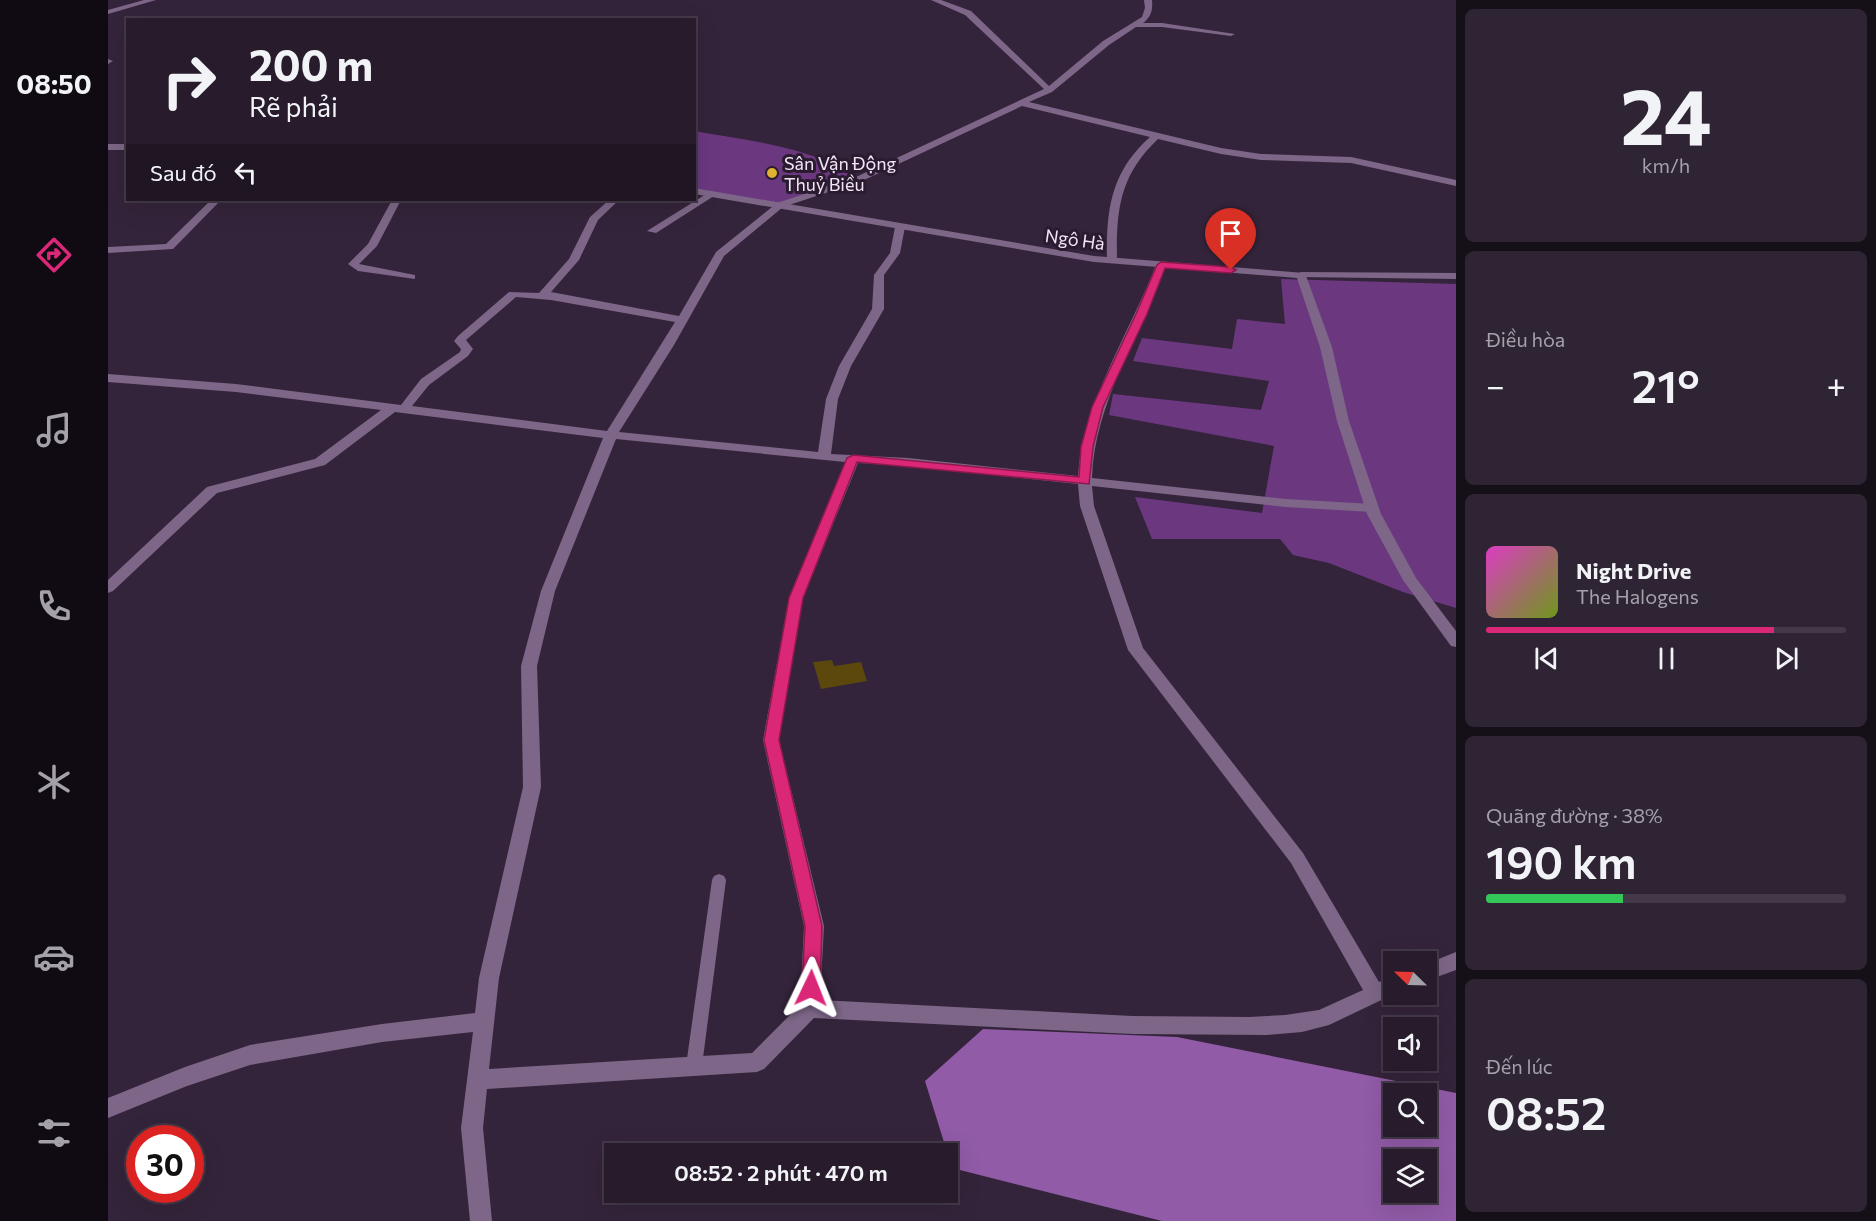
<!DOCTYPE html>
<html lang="vi">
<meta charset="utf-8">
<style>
:root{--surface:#271b2c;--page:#2f2434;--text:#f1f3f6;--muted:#a4a1a9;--line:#433948;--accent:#db2777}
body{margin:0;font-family:Commissioner,sans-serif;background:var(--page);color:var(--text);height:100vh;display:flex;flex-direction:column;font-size:22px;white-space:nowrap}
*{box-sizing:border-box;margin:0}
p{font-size:20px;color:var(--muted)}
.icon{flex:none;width:33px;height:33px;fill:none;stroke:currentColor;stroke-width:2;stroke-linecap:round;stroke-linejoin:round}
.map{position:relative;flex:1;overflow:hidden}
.drawer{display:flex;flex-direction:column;gap:9px;padding:9px;background:#150f18;width:420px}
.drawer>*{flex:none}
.banner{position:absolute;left:18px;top:18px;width:570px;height:183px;border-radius:0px;box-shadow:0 6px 24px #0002,0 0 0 2px var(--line);background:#271b2c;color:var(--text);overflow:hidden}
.needle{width:39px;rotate:293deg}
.tools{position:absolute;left:1275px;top:951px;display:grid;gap:12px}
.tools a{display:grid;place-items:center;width:54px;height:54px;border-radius:0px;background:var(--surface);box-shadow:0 6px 24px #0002,0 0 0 2px var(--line);font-size:30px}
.speed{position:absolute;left:18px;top:1125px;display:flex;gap:12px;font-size:30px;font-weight:700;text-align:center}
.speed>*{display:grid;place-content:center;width:78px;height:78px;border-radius:50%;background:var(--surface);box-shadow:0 6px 24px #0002,0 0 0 2px var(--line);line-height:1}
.speed .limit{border:9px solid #d22;background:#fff;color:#111}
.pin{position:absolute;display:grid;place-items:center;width:51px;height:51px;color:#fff;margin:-62px -26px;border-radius:50% 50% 50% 0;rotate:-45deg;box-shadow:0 0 6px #0007}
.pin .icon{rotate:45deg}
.me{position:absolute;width:66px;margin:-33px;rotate:2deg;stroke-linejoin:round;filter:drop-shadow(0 0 4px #0008)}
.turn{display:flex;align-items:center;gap:21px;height:126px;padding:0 24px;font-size:27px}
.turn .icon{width:78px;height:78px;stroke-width:2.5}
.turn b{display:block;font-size:42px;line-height:51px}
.then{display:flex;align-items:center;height:57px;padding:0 24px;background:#0003;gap:12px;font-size:22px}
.big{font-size:45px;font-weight:600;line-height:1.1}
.drawer .tile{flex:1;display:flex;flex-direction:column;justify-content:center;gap:9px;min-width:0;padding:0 21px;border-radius:9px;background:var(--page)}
.drawer .dial{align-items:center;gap:0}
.dial b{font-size:78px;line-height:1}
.song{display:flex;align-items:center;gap:18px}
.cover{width:72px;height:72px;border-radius:9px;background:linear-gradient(135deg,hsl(310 70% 55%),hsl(80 70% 35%))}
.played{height:6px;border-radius:3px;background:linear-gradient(90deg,var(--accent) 80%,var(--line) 80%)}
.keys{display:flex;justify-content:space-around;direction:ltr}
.heat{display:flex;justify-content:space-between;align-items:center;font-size:33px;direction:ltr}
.charge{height:9px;border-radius:4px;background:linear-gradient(90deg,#34c759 38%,var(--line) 0)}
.trip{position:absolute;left:496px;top:1143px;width:354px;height:60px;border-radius:0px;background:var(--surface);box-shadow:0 6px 24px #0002,0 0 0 2px var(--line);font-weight:600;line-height:60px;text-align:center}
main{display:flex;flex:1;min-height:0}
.dock{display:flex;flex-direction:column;width:108px;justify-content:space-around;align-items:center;background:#100b12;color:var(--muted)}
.dock .icon{width:42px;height:42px}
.dock .active{color:var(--accent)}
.dock b{font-size:27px;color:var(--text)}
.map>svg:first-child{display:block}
.green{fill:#6b3880}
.water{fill:#915ba7;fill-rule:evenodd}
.building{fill:#5c470d}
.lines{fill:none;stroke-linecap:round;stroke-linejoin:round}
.service{fill:#7d6687;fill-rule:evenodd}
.minor{fill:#7d6687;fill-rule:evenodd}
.tertiary{fill:#7d6687;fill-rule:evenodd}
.route{fill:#db2777;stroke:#8e194d;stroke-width:1.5}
.poi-dot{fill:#deb133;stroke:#2a1b31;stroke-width:2}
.labels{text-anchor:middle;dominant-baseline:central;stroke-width:6;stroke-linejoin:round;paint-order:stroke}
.far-poi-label{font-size:18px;fill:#f0e6f5;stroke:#2a1b31;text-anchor:start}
.far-street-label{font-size:18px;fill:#f0e6f5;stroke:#2a1b31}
</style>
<main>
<nav class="dock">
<b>08:50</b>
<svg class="icon active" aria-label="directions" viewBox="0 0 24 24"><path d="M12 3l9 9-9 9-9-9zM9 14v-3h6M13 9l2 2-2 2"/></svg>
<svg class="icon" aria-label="music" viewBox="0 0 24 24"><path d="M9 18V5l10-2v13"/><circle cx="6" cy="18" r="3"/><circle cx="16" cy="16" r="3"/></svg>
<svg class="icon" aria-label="phone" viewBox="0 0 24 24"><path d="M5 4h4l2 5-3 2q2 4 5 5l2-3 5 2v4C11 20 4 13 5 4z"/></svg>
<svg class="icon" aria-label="climate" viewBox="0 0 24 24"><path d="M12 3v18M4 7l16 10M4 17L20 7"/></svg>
<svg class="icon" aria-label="car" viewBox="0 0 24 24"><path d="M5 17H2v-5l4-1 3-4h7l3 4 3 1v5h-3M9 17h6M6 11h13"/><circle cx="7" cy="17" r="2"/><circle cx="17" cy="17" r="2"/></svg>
<svg class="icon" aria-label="filters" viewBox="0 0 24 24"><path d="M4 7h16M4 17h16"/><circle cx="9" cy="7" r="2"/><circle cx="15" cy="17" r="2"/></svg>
</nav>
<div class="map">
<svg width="1348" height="1221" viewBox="0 0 1348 1221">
<rect width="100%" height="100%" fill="#34243b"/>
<path class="green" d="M586,131C641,141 704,146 751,179L672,205L587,191Z
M1173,279L1348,284V608L1295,592L1221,563L1185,555L1172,539H1044L1027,497L1154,513L1166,446L1001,415L1005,394L1153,410L1161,381L1025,361L1034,338L1124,349L1129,319L1177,324Z"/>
<path class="water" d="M875,1029L1069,1037L1348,1093V1221H1054L844,1168L817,1081ZM1286,1094H1318V1126H1286ZM1286,1160H1318V1192H1286Z"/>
<path class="building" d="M724,660L726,666L753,662L759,681L713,689L705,662Z"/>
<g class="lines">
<path class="service" d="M586,118L589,119V121L586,122Z
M611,874L616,876L618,880L594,1066L592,1072L586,1074L580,1072L578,1066L604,880L606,876Z"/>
<path class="minor" d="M823,0H833L863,11L941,86L995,41L1034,17L1037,8L1036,0H1044C1045,10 1043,17 1035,23H1054L1127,34L1123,36L1054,27H1028L1001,45L944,92L921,102L1113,148L1153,154L1243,157L1348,180V186L1243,163L1153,160L1113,154L1050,139C1012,175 1008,209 1009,260L1004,263L999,260C998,209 1003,172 1042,137L914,106L754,181L675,207L616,256L566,345L511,432L710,452L718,399L731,366L764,309L766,275L782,253L787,227L792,224L797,227L792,253L776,275V309L743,366L730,399L723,454L800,458L970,476C974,405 1022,332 1048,265L1057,263L1058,265C1033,334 986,404 984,478L1178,499L1264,504L1271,508L1264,512L1178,507L984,486L986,506L1035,648L1195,853L1271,982L1286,976V994L1221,1025L1194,1032L1159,1035L1024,1034L706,1018L656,1069L649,1072L379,1089L375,1128L384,1221H362L353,1128L365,1032L274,1042L142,1065L79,1086L0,1118V1098L77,1067L142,1045L274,1024L367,1013L371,978L415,787L413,666L433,591L495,438L287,412L217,465L109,493L5,591L0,593V580L99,487L207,459L273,410L128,392L0,382V374L128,384L293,405L313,379L352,352L353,349L346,341L350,336L401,292L431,293L461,259L482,217L501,200H511L490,220L471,260L443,292L571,316L608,252L669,203L748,177L936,89L857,15ZM408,297L443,300L567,322L499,431L304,406L321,385L360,356L365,349L358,340ZM508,439L737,462L681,598L655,740L696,926L692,1005L644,1053L381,1069L391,978L433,787L429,666L447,591ZM750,463L800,466L970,484L972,506L1020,650L1183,863L1255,990L1211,1010L1177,1015L1141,1017L1024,1016L712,1000L716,926L671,740L695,598Z
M0,59L5,61L0,64Z
M603,191L608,194L606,196L548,233L539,231Z
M103,200H113L65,249L0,253V247L58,244Z
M284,200H293L269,246L251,264L307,275V279L250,271L240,264L260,244Z
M1193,272L1348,273V279L1189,277L1188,275Z
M1348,952V970L1318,981V964Z"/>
<path class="tertiary" d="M36,0H48L0,14V10Z
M0,144H20V150H0Z
M586,188L986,256L1197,273L1224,347L1241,421L1273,514L1308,578L1348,631V647L1343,646L1295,580L1259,514L1229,421L1212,347L1189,278L986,262L586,194Z"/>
</g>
<path class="route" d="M1053,262L1123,267L1128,270L1123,273L1057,268L1039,314L995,407L985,447L981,484L749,462L695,598L671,740L714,926L712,988L709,994L703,996L697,994L694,988L697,926L656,740L681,598L739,458L745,455L971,477L973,447L984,407L1028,314L1049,265Z"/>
<circle class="poi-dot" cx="664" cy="173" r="6"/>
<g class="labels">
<g class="far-poi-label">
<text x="676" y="163">Sân Vận Động<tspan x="676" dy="21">Thuỷ Biều</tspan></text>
</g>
<g class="far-street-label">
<text transform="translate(967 239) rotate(8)">Ngô Hà</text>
</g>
</g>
</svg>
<div class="tools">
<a><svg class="needle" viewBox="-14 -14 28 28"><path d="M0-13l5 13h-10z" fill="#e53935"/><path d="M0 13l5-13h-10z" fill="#a4a1a9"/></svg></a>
<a><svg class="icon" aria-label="sound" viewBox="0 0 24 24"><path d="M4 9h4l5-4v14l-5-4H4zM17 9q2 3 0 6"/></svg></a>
<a><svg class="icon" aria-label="search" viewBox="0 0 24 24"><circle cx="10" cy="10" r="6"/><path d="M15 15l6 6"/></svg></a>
<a><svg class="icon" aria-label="layers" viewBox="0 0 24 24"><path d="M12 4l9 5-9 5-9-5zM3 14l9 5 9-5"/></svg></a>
</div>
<div class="speed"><div class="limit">30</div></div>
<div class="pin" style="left:1123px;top:270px;background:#d93025"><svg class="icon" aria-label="arrive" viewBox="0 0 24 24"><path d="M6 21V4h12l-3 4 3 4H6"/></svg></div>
<svg class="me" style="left:703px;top:988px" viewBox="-20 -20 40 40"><path d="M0-17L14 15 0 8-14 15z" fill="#db2777" stroke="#fff" stroke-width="4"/></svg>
<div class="trip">08:52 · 2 phút · 470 m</div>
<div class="banner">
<div class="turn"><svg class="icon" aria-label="right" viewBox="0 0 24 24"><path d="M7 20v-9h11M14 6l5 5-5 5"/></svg><div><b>200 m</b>Rẽ phải</div></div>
<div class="then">Sau đó<svg class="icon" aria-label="left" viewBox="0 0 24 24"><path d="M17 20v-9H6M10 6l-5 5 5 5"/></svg></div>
</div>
</div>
<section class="drawer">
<div class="tile dial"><b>24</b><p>km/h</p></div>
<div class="tile"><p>Điều hòa</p>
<div class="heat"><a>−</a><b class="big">21°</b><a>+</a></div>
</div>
<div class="tile">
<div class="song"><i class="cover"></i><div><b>Night Drive</b><p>The Halogens</p></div></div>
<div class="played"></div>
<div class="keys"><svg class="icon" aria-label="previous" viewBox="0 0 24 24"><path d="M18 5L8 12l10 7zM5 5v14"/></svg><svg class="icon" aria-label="pause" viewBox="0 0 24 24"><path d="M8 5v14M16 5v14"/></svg><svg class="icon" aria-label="next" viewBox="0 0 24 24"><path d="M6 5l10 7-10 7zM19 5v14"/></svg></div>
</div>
<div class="tile"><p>Quãng đường · 38%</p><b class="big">190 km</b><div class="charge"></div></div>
<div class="tile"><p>Đến lúc</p><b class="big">08:52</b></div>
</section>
</main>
